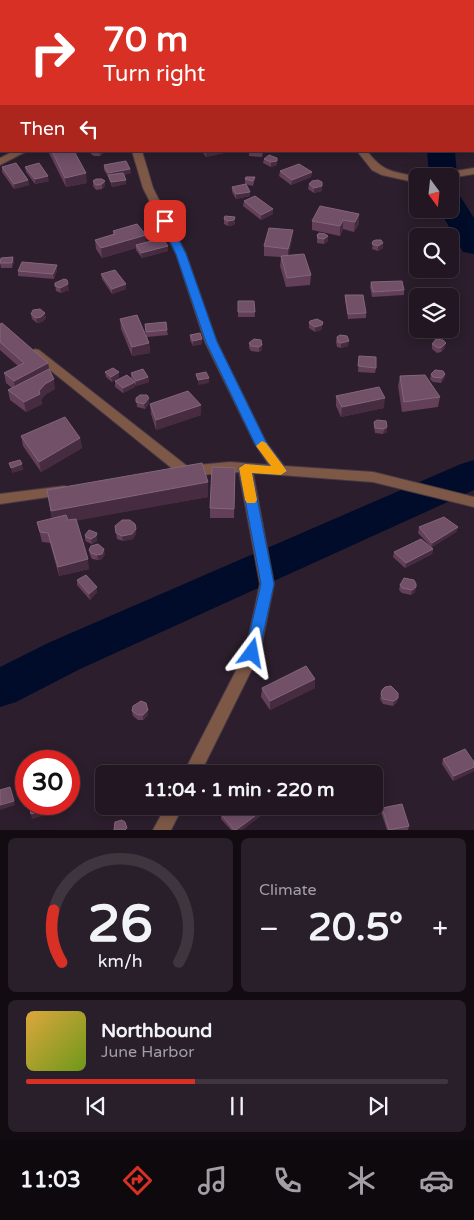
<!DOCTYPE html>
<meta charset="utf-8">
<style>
:root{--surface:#211621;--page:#291f2a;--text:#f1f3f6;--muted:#a29fa5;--line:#3e353f;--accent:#d93025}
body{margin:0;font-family:"Varela Round",sans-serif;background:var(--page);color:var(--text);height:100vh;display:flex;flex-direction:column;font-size:19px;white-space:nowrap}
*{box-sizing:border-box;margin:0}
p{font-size:16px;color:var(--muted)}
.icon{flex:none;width:28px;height:28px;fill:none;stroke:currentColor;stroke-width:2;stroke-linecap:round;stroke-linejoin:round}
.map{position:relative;height:830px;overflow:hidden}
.sheet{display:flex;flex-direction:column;gap:8px;padding:8px;background:#120c12;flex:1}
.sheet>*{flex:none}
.guide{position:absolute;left:0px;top:0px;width:475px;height:152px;box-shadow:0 2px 12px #0003,0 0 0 1px var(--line);background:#d93025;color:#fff;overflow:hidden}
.needle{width:32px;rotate:165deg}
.buttons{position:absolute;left:409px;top:168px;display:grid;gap:10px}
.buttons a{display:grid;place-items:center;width:50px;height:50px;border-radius:8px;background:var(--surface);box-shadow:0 2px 12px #0003,0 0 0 1px var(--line);font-size:25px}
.speed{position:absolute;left:15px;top:750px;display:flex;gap:10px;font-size:25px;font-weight:700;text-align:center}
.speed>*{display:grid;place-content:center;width:65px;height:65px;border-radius:50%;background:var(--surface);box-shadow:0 2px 12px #0003,0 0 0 1px var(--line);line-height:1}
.speed .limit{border:8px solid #d22;background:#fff;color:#111}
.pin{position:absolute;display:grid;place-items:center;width:42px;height:42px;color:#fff;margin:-21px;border-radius:10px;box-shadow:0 2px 8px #0006}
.me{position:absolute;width:55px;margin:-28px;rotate:13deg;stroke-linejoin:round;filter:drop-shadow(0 0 4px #0008)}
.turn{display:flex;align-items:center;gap:18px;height:105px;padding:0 20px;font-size:22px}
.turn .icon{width:65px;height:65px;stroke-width:2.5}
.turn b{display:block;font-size:35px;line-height:42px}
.then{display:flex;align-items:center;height:48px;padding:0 20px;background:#0003;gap:10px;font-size:19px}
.big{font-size:38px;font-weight:700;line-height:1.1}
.sheet .tile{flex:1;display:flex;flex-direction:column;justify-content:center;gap:8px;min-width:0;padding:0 18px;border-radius:8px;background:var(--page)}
.sheet .dial{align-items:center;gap:0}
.dial svg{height:130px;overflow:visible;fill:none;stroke:var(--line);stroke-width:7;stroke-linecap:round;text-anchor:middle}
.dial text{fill:var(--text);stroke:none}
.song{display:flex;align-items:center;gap:15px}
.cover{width:60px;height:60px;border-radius:8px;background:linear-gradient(135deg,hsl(40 70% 55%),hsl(80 70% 35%))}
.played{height:5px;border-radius:2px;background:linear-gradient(90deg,var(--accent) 40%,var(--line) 40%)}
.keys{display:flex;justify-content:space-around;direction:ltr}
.heat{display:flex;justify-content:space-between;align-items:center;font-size:28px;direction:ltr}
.sheet .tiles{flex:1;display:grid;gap:8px;grid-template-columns:1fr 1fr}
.tile:last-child{grid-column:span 2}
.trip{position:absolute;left:95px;top:765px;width:288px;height:50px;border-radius:8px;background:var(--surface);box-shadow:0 2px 12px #0003,0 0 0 1px var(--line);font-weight:700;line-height:50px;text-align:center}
.tab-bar{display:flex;height:80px;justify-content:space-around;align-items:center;background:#0d090d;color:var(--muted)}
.tab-bar .icon{width:35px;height:35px}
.tab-bar .on{color:var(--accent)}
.tab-bar b{font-size:22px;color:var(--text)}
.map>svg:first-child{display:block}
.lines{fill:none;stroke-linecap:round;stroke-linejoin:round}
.river{fill:#000c29;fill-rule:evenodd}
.minor-casing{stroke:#463946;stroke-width:2}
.minor{fill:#7e5847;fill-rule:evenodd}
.wall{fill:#633f59}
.shaded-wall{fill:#472b40}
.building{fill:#715068;stroke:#83667b}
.route{fill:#1a73e8;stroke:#114b97}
.slow{fill:#f59e0b}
</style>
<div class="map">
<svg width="474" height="830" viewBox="0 0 474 830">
<rect width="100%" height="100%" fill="#2c1e2c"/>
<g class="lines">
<path class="river" d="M427,151H455L457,176L453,182L450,183V176H429Z
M450,193L460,196L474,218V254L463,252L439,209H450Z
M474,460V490L80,669L16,702L0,707V667L48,643L461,464Z"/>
<g class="minor-casing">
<path id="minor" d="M77,0H85L86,1H78Z
M14,151H27L0,165V158Z
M132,151H142L153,188L186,254L217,342L266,442L284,466L373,472L474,497V507L373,482L253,473L274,584L260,653L200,774H183L245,653L260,584L239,472L188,476L179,474L29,353L35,349L39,350L187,466L230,462L269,465L255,444L205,342L176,254L143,188Z
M357,151H367C384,173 392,171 418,177V183L382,175L372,170Z
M474,168V174L450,178V176H439L444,173Z
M64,486L69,488L71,491L69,494L0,504V494Z
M166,806H183L171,830H153Z"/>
</g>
<use href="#minor" class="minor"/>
</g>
<path class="wall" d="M0,0L1,1V16H0Z
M48,151H74L87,183L66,187Z
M91,151H103V153L100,156H94L91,154Z
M202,151H232L206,157Z
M249,151H263L262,157L249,156Z
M277,158V165L271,167L263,163L264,159Z
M104,165L130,169L131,173L124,175L126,180V184L112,187L109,178L104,170Z
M2,167L28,180L29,185L14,189L2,172Z
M25,167L49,181L35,184L26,172Z
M280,171L312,172L311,177L291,185L279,176Z
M255,177L254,182L253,186L245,184V179Z
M96,179L105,186L102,189L96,190L93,186V181Z
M309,184L322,191L314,193L308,189Z
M232,187L250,196L236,199L232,192Z
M244,201L273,214L261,220L243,206Z
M359,214V224L354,232L343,229L340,236L312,230V221Z
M224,219L235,222L234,225L228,226L224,224Z
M113,231L146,242L168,251L142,258L136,250V248L102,258L96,249L95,240L113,234Z
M317,235L328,236V241L324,244L317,243Z
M292,240L288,255L311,275L310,285L286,287L280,266L281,257L264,256V246Z
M373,241L383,243V248L378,251L372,249Z
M14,262L12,268H1L0,263Z
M57,265V270L54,279L18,276V271Z
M101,274L126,284V289L112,294L102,279Z
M371,282L404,290V295L372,297L370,287Z
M55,283L69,290L61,293L56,291Z
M345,295L366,313V318L348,319L345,300Z
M238,301H254L255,317H238Z
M31,314L46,318L42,322L37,323L32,319Z
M120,319L146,336L145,324L167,330L168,335L147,337L149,343L150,353L132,356L121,329Z
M323,322L321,330L315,332L309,328V323Z
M0,324L48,363L49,370L55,389L46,394L41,400L42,404L26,412L10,400L8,390L12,388L6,383L4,373L18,366L0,350Z
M190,335L202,339V344L193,346L190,340Z
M337,337L348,346L341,348L337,347L336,342Z
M254,339L262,350L259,352L251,351L249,348V343Z
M432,344L445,348L441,352L437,353L432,349Z
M359,356L376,368L375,373L358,372Z
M105,372L119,377L112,382L106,377Z
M131,373L148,377L149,382L136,386L135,384V387L123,393L115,387V381L131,378Z
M431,374H445L444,379L441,383L433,382L430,379Z
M400,376L440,397L438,407L402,412L398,386Z
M336,396L384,408L341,417L336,406Z
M136,398L149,403L145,409L137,407Z
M150,404L201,405V415L156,430L151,414Z
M374,422L387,427V432L383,434L375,433L374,427Z
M21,436L80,438L82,448L41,472L23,446Z
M235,468L234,518H210V508Z
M47,490L208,497L76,520L89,569L59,576L50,543L42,542L37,522L52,519Z
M115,526L136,529V534L133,539L123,541L117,539Z
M419,527H458L456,532L432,547L433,549L432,554L405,568L393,557L394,552L430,546L418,533Z
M85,535L97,538V541L92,544L87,542L85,540Z
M89,550L105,554L102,559L98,560L92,559L90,555Z
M77,580L97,592L90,600L77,585Z
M416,584L415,592L411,595L402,593L399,590L400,585Z
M262,688H315L270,710L261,697Z
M382,690L398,693L397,702L393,706L383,704L380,699Z
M148,710V715L143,720H138L133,716L132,711Z
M443,759L474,762V771L453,781L442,764Z
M267,807V811L242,830H231L221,819V814Z
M382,808L409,826L408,830H387L381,812Z"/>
<path class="shaded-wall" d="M343,0H365V1H337Z
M99,151H103V153L100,156Z
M206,151H232L206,157Z
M277,158V165L271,167V162Z
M130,169L131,173L110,178L108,175V178V173Z
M312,172L311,177L291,185L292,180Z
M86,173L87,183L66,187L65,178Z
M48,176L49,181L35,184V179Z
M28,180L29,185L14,189V184Z
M126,180V184L112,187L111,182Z
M105,181V186L102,189V184Z
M322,186V191L314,193V188Z
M250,192V196L236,199V194Z
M273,209V214L261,220V215Z
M359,214V224L354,232L355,222Z
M235,217L234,225L228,226V221Z
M343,220V229L340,236V226Z
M293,230L292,240L288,258V249Z
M146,235V244L136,245V248L102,258L101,248Z
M328,236V241L324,244V239Z
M383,243V248L378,251V246Z
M168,246V251L142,258L141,253Z
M13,257L14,262L12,268V263Z
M57,265V270L54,279L53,274Z
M68,284L69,290L61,293L60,288Z
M126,284V289L112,294V289Z
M45,313L46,318L42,322L37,323L36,318Z
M323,322L321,330L315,332V327Z
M202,339V344L193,346V341Z
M349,341L348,346L341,348V343Z
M149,343L150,353L132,356V347Z
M446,343L445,348L441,352L442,347Z
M262,345V350L259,352V347Z
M48,363L50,373L15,391L14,381Z
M119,372V377L112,382L111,377Z
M445,374L444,379L441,383L442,378Z
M148,377L149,382L136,386V381Z
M209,378V383L198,385V380Z
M54,379L55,389L46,394L41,400L42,404L26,412L24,402L39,391L45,384Z
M135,382V387L123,393V388Z
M149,398V403L145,409L144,404Z
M385,398L384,408L341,417L342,407Z
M201,405V415L156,430V420Z
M387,427V432L383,434L384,429Z
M80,438L82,448L41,472L39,462Z
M22,464L23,470L12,473L11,468Z
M208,482V497L53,525L51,511Z
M458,527L456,532L431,548L432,543Z
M136,529V534L133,539L123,541L122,536Z
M97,533V541L92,544L91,539Z
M104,549L105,554L102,559L98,560L97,555Z
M433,549L432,554L405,568L406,563Z
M88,559L89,569L59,576L58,567Z
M97,587V592L90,600L89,594Z
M416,587L415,592L411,595L412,590Z
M315,679V688L270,710V701Z
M398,698L397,702L393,706L394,701Z
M148,710V715L143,720V715Z
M474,767V771L453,781L454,776Z
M14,801L15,805L0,810V805Z
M267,807V811L242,830H236Z
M52,808L53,813L32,819L31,814Z"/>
<path class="building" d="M0,0H23V1H1V8H0Z
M309,0H325L326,1H310Z
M327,0H343L337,1H328Z
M459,0H466L470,1H461Z
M52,151H74L86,173L65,178Z
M269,155L277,158V161L271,162L264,159Z
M126,161L130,169L108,173L104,165Z
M16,163L28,180L14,184L2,167Z
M39,163L48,176L35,179L25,167Z
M299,164L312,172L292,180L280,171Z
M123,173L126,180L111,182L108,175Z
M246,177H255L253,181L245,179Z
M96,179H102L105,181L102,184L96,185L93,181Z
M318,180L322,182V186L314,188L309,184L312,181Z
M246,184L250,192L236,194L232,187Z
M255,196L273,209L261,215L244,201Z
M320,206L359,214L355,222L343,220L340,226L312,221Z
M225,216L235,217L234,220L228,221L224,219Z
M137,224L146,235L101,248L95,240L115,234L113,231Z
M269,228L293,230L288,249L264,246Z
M319,233L325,234L328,236L324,239L318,238L317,235Z
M162,238L168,246L141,253L136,245Z
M376,240H381L383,243L378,246L372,244L373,241Z
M304,254L311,275L287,278L281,256Z
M13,257L12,263H0L1,258Z
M22,262L57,265L53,274L18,271Z
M115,270L126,284L112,289L101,274Z
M64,279L67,280L68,284L60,288L55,286V283Z
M402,281L404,290L373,292L371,282Z
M345,295H363L366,313L348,314Z
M238,301H254L255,312H238Z
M40,309L45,313L41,317L36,318L31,314L33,310Z
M137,315L149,343L132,347L120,319Z
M317,319L323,322L322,325L315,327L309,323L310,321Z
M166,322L167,330L146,332L145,324Z
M2,323L48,363L14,381L4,373L24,363L0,342V324Z
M200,333L202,339L193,341L190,335Z
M340,335L347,336L349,341L341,343L338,342L337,337Z
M254,339L261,340L262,345L259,347L251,346L249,343Z
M436,339L443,340L446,343L442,347L438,348L432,344Z
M359,356L376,357V368L358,366Z
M113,368L119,372L111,377L105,372Z
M49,369L54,379L45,384L39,391L40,394L24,402L8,390Z
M143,369L148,377L136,381L131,373Z
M435,370L443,371L445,374L442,378L433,377L431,374Z
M206,372L209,378L198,380L196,374Z
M127,375L135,382L123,388L115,381Z
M425,375L440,397L404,402L400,376Z
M379,387L385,398L342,407L336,396Z
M188,391L201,405L156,420L150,404Z
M140,395H147L149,398L144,404L136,402V398Z
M65,417L80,438L39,462L21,436Z
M377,420L386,421L387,427L384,429L375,428L374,422Z
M20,460L22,464L11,468L9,463Z
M202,463L208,482L51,511L47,490Z
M212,467L235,468L234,509L210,508Z
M66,515L68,520L76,519L88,559L58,567L48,533L40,532L37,522Z
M444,517L458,527L432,543L419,527Z
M122,520H130L135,524L136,529L132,534L122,536L116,533L115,526Z
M89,530L97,533L96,536L91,539L86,537L85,535Z
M421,539L433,549L406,563L394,552Z
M98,544L104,549L102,554L97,555L91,553L89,550L91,546Z
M86,575L97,587L89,594L77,580Z
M404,578L414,580L416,584V587L412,590L402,588L400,585Z
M306,666L315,679L270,701L262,688Z
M391,686L398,693V698L394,701L383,699L381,694L382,690L385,687Z
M141,701L146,703L148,710L143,715H138L132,711L133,706Z
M465,749L474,762V767L454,776L443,759Z
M344,766L351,772V774H332L337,767Z
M10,787L14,801L0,805V790Z
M29,804H51L52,808L31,814Z
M402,804L409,826L389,830L382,808Z
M232,806H267V807L236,830H234L221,814Z
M122,820L125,822L127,828L125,830H114L115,822Z"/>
<path class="route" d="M165,218L169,221L186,254L217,342L266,442L287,471L281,475L252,473L274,584L259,653L257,657L252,659L247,657L245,653L261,584L239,468L245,464L271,466L255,444L206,342L176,254L160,221Z"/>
<path class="slow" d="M262,441L266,443L287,471L281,475L252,473L257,500L255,503H247L245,500L239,468L245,464L271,466L256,446Z"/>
</svg>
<div class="buttons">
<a><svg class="needle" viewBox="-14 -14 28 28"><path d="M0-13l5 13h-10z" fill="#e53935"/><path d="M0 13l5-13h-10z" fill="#a29fa5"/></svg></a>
<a><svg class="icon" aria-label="search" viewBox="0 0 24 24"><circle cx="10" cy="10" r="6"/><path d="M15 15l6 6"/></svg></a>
<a><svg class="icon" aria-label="layers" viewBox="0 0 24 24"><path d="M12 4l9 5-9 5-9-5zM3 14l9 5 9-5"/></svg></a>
</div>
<div class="speed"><div class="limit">30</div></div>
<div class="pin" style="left:165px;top:221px;background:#d93025"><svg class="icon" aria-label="arrive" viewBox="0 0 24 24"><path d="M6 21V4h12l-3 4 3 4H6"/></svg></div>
<svg class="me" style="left:252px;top:653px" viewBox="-20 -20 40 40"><path d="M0-17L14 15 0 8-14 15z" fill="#1a73e8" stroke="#fff" stroke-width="4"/></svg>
<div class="trip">11:04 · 1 min · 220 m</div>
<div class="guide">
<div class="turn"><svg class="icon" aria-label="right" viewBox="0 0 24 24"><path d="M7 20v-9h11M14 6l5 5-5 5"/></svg><div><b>70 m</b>Turn right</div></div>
<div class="then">Then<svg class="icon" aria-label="left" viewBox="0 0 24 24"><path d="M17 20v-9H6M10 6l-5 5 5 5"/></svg></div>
</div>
</div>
<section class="sheet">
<div class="tiles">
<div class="tile dial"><svg viewBox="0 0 100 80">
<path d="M14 69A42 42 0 1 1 86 69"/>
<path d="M14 69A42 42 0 0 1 9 37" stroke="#d93025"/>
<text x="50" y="56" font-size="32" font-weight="700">26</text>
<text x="50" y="72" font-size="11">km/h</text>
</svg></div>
<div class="tile"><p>Climate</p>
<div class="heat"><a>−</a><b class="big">20.5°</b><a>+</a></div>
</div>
<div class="tile">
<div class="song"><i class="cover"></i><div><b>Northbound</b><p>June Harbor</p></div></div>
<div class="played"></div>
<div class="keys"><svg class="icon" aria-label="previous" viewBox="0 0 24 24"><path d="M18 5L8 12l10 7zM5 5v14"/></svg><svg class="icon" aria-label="pause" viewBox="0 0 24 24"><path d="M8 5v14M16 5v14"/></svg><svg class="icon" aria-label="next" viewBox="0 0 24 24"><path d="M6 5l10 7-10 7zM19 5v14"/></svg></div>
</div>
</div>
</section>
<nav class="tab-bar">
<b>11:03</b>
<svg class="icon on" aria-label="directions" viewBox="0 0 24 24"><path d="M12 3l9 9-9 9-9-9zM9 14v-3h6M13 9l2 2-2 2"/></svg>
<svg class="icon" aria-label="music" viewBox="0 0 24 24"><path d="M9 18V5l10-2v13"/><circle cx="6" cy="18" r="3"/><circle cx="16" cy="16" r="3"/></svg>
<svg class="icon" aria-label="phone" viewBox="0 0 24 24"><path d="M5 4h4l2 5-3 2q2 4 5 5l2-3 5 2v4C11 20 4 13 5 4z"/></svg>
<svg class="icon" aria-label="climate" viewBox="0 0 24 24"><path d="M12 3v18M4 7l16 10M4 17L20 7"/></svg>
<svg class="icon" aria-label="car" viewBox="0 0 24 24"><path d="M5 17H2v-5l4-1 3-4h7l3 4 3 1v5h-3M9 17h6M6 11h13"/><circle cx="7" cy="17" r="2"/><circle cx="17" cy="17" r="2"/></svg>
</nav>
